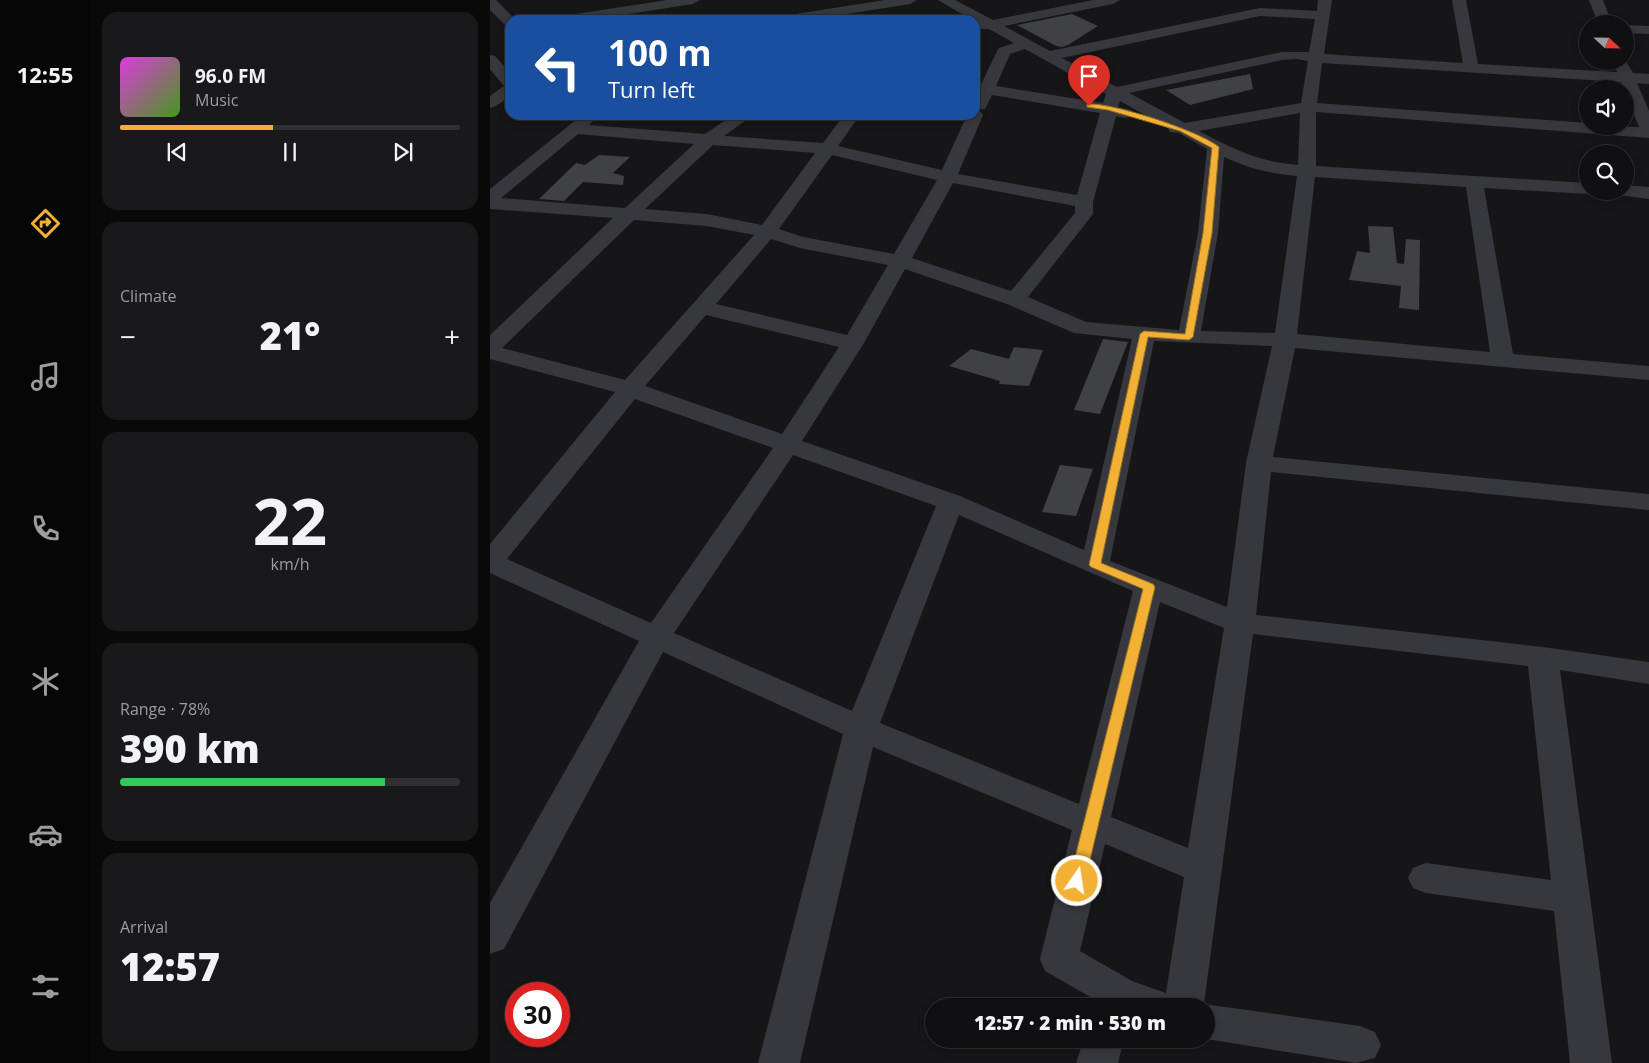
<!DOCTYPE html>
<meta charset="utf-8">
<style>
:root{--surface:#101012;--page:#19191b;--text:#f1f3f6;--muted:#9c9d9f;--line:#303032;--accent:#f2b134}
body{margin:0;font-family:"Open Sans",sans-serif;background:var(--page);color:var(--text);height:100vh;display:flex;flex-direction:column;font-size:19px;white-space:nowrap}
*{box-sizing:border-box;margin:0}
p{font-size:16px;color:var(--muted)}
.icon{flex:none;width:28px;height:28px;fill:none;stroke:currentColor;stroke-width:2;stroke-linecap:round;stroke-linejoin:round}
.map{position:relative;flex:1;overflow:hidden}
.panel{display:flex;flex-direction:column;gap:12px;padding:12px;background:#09090a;width:400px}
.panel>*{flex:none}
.hud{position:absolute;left:15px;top:15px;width:475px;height:105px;border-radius:15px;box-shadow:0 2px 8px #0003,0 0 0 1px var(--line);background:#1a4fa0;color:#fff;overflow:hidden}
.needle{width:32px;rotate:112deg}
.controls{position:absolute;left:1089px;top:15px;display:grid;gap:10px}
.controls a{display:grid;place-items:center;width:55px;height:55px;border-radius:50%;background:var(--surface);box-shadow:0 2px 8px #0003,0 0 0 1px var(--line);font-size:25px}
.speed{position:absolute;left:15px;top:982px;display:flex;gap:10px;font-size:25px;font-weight:700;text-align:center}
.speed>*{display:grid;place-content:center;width:65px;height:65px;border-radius:50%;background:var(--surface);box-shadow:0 2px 8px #0003,0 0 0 1px var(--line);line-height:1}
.speed .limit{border:8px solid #d22;background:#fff;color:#111}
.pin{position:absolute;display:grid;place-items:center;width:42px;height:42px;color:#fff;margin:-51px -21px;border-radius:50% 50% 50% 0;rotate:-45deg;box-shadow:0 0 5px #0007}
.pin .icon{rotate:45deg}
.me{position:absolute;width:55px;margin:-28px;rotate:13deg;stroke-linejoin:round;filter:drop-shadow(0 0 4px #0008)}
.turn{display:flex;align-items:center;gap:18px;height:105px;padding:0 20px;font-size:22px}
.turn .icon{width:65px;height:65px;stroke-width:2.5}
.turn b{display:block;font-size:35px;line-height:42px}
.big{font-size:38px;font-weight:800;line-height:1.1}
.panel .widget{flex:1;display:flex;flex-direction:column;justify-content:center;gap:8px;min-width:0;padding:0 18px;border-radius:15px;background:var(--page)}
.panel .dial{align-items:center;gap:0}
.dial b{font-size:65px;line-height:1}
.song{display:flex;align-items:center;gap:15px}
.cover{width:60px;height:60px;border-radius:8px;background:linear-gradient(135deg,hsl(300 70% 55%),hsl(100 70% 35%))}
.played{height:5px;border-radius:2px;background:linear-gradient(90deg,var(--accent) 45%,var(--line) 45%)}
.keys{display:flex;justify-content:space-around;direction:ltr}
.heat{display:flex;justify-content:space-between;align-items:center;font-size:28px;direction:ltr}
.charge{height:8px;border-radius:4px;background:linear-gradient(90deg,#34c759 78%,var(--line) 0)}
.trip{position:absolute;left:435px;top:998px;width:290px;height:50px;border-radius:25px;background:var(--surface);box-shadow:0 2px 8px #0003,0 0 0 1px var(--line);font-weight:800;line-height:50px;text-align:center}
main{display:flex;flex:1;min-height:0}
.dock{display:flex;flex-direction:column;width:90px;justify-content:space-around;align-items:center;background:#060607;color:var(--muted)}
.dock .icon{width:35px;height:35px}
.dock .selected{color:var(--accent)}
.dock b{font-size:22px;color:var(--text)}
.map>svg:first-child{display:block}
.building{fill:#404145}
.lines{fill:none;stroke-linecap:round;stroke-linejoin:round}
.minor{fill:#37383d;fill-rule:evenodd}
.route{fill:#f2b134;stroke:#9d7322}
</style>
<main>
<nav class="dock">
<b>12:55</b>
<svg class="icon selected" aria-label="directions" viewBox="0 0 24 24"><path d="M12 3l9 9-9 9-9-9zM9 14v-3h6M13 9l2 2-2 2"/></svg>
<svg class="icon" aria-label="music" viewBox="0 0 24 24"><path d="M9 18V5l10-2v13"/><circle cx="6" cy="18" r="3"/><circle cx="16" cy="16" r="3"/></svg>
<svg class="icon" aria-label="phone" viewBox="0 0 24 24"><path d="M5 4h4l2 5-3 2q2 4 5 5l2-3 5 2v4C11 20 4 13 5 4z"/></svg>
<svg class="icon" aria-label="climate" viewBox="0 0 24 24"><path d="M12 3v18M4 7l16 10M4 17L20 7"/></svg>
<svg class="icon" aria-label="car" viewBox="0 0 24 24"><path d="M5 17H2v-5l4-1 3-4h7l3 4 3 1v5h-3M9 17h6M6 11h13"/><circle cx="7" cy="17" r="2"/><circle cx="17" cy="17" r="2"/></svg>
<svg class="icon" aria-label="filters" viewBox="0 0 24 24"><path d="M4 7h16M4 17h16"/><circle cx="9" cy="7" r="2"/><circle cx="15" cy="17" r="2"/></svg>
</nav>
<section class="panel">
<div class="widget">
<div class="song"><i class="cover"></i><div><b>96.0 FM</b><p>Music</p></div></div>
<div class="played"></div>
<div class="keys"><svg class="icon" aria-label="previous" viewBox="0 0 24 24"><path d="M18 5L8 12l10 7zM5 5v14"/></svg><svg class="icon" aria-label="pause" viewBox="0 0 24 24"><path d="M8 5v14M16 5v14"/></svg><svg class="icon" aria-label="next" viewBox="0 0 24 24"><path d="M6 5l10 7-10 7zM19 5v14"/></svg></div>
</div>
<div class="widget"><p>Climate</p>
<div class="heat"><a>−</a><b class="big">21°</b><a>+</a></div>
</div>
<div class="widget dial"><b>22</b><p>km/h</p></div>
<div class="widget"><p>Range · 78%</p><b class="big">390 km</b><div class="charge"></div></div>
<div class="widget"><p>Arrival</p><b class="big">12:57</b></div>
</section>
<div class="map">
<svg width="1159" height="1063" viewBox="0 0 1159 1063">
<rect width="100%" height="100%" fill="#161618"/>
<path class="building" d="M582,14L608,26L578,45L572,47L566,46L527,25Z
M760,74L763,89L700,105L676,90Z
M109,155L140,157L123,173L134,176L133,185L93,182L74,201L49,199L86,163L95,165Z
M878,226L903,227L907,263L914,264L916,239L930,240L929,310L909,308L911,286L859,280L867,251L880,253Z
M613,339L638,342L610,414L584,410Z
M524,347L553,350L539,386L509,384L510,381L459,366L481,349L519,359Z
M570,465L603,469L586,516L552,512Z"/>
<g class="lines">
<path class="minor" d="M0,0H6L25,19L20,20V26L15,25L0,10Z
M177,0H210L203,4L100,20H66L73,16Z
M395,0H427L420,4L319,20H286L293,16Z
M448,0H465L503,20L603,0H630L623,4L514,26L560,51L770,8L827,11L828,0H842L834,54L973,63L962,0H976L988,64L1127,72L1124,63L1125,61H1135V60L1143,73L1159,74V84L1147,83L1159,111V138L826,112V166L1098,183V191H1106L1104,193L1098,194L994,188L1023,354L1159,366V380L805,348L783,457L1159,494V510L781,472L766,615L1053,647L1159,662V684L1070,670L1122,1063H1080L1064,911L936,893L923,888L918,878L923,868L936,863L1061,880L1038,666L763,634L714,1004L870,1026L885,1032L891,1045L885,1058L866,1063L716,1039V1006H616L555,971L550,959L582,830L383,747L310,1063H268L353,734L173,652L14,949L0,954V903L149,641L0,573V544L125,392L0,359V335L123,218L0,209V189L92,115H104L106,118L99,125L215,134L243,115H263L234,136L333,143L354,115H370L348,146L452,170L477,115H485V110L491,112L493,115L468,174L587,195L610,113L502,95L495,109L485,110V97L507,51L509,48L524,43L499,29H490L488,26L489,24L485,20H482ZM770,16L825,19L819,52H792L627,87L572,58ZM535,49L616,94L613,103L506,86L520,54ZM807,59L818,61L811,103L695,123L639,93L792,60ZM832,63L1131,82L1149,127L1098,126V123L827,103ZM630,101L678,128L680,132L689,133L717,149L708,233L689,330L596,322L538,297L603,214V202L626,116L635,118L641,116L643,113L641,110L628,107ZM810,113L808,165C769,162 743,149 709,131ZM88,134L204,144L135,208L11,198ZM223,145L325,153L272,225L217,214L155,209ZM342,155L447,180L404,254L313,237L289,229ZM734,157C757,168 781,174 807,176L785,333L711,331L728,233ZM825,177L976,187L1000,352L807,334ZM463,183L585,206V213L521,291L422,258ZM144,220L217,226L264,235L135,380L12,348ZM281,239L310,248L398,265L357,335L226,304ZM415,269L517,304L584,333L642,339L594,550L470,496L312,441L374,343ZM216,315L349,347L292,434L155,386ZM664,341L782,346L756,463L737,607L620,561ZM145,399L283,448L161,623L17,559ZM303,455L446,506L362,711L184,633ZM469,515L643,591L589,804L390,723ZM670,602L734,628L698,848L621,817ZM615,844L694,877L676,993L642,981L590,951Z
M1099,0H1113L1122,24H1108Z
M1135,25L1159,26V34L1135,33Z
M0,55L5,56L20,73V96L6,106L0,108V96L14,86L0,69Z
M1135,185L1159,187V199L1129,195L1126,191H1135Z
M594,1039H634L628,1063H586Z"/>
</g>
<path class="route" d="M597,104C621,102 710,131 729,147L722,233L703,337L699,340L658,337L611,563L663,584L665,587L595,881L592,885L587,887L582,885L579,881L653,589L601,567L599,565L650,334L654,331L695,334L713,233L722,148L690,131L618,110L597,107Z"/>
</svg>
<div class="controls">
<a><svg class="needle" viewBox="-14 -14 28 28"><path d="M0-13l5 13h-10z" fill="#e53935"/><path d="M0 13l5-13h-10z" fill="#9c9d9f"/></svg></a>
<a><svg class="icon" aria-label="sound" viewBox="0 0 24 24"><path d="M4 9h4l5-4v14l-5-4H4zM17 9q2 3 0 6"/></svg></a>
<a><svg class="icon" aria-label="search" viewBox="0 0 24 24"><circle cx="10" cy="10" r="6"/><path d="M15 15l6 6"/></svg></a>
</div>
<div class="speed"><div class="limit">30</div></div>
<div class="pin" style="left:599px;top:106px;background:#d93025"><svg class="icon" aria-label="arrive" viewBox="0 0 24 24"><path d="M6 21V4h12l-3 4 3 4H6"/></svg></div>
<svg class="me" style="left:587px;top:881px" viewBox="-20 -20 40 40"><circle r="17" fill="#f2b134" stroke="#fff" stroke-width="3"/><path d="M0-11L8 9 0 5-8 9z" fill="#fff"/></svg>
<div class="trip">12:57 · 2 min · 530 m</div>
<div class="hud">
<div class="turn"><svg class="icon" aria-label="left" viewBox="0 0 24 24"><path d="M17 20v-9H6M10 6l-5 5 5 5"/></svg><div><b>100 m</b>Turn left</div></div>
</div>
</div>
</main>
